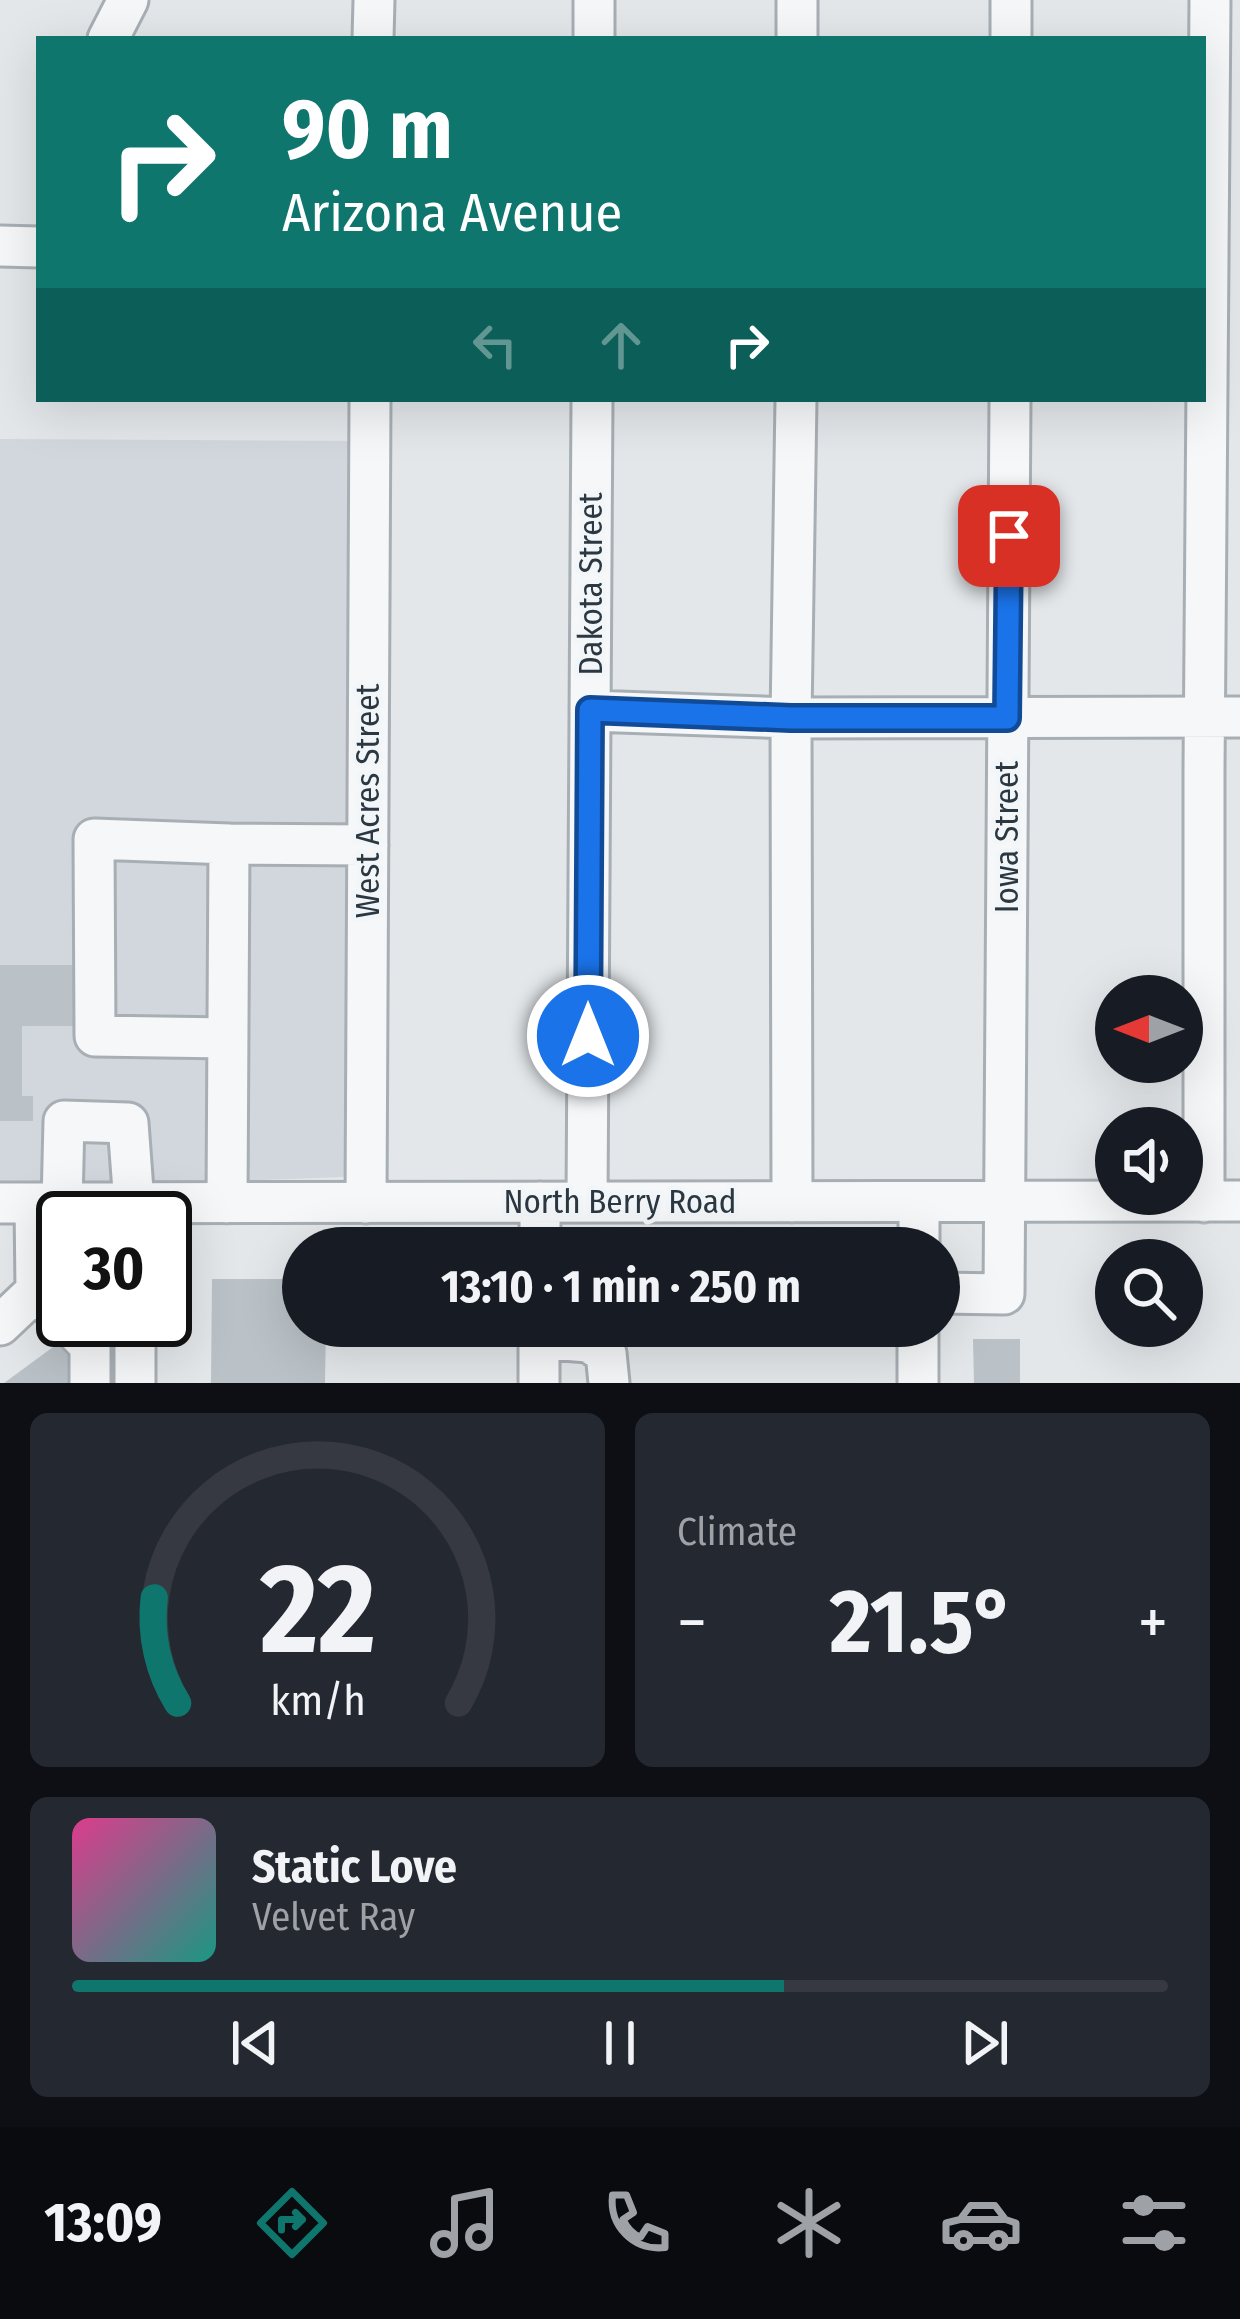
<!DOCTYPE html>
<meta charset="utf-8">
<style>
:root{--surface:#171b24;--page:#242831;--text:#f1f3f6;--muted:#9ea1a6;--line:#363941;--accent:#0f766e}
body{margin:0;font-family:"Fira Sans Condensed",sans-serif;background:var(--page);color:var(--text);height:100vh;display:flex;flex-direction:column;font-size:45px;white-space:nowrap}
*{box-sizing:border-box;margin:0}
p{font-size:39px;color:var(--muted)}
.icon{flex:none;width:66px;height:66px;fill:none;stroke:currentColor;stroke-width:2;stroke-linecap:round;stroke-linejoin:round}
.map{position:relative;height:1383px;overflow:hidden}
.details{display:flex;flex-direction:column;gap:30px;padding:30px;background:#0d0f14;flex:1}
.details>*{flex:none}
.hud{position:absolute;left:36px;top:36px;width:1170px;height:366px;border-radius:0px;box-shadow:0 12px 48px #0002;background:#0f766e;color:#fff;overflow:hidden}
.needle{width:78px;rotate:270deg}
.fabs{position:absolute;left:1095px;top:975px;display:grid;gap:24px}
.fabs a{display:grid;place-items:center;width:108px;height:108px;border-radius:50%;background:var(--surface);box-shadow:0 12px 48px #0002;font-size:60px}
.speed{position:absolute;left:36px;top:1191px;display:flex;gap:24px;font-size:60px;font-weight:700;text-align:center}
.speed>*{display:grid;place-content:center;width:156px;height:156px;border-radius:50%;background:var(--surface);box-shadow:0 12px 48px #0002;line-height:1}
.speed .limit{border:6px solid #111;border-radius:18px;background:#fff;color:#111}
.pin{position:absolute;display:grid;place-items:center;width:102px;height:102px;color:#fff;margin:-51px;border-radius:24px;box-shadow:0 6px 18px #0006}
.me{position:absolute;width:132px;margin:-66px;rotate:0deg;stroke-linejoin:round;filter:drop-shadow(0 0 9px #0008)}
.turn{display:flex;align-items:center;gap:42px;height:252px;padding:0 48px;font-size:54px}
.turn .icon{width:156px;height:156px;stroke-width:2.5}
.turn b{display:block;font-size:84px;line-height:102px}
.lanes{display:flex;align-items:center;height:114px;padding:0 48px;background:#0003;justify-content:center;gap:60px;direction:ltr}
.lanes .off{opacity:.35}
.big{font-size:90px;font-weight:700;line-height:1.1}
.details .widget{flex:1;display:flex;flex-direction:column;justify-content:center;gap:18px;min-width:0;padding:0 42px;border-radius:18px;background:var(--page)}
.details .dial{align-items:center;gap:0}
.dial svg{height:312px;overflow:visible;fill:none;stroke:var(--line);stroke-width:7;stroke-linecap:round;text-anchor:middle}
.dial text{fill:var(--text);stroke:none}
.song{display:flex;align-items:center;gap:36px}
.cover{width:144px;height:144px;border-radius:18px;background:linear-gradient(135deg,hsl(330 70% 55%),hsl(170 70% 35%))}
.played{height:12px;border-radius:6px;background:linear-gradient(90deg,var(--accent) 65%,var(--line) 65%)}
.keys{display:flex;justify-content:space-around;direction:ltr}
.heat{display:flex;justify-content:space-between;align-items:center;font-size:66px;direction:ltr}
.details .tiles{flex:1;display:grid;gap:30px;grid-template-columns:1fr 1fr}
.widget:last-child{grid-column:span 2}
.trip{position:absolute;left:282px;top:1227px;width:678px;height:120px;border-radius:60px;background:var(--surface);box-shadow:0 12px 48px #0002;font-weight:700;line-height:120px;text-align:center}
.tabs{display:flex;height:192px;justify-content:space-around;align-items:center;background:#090b0e;color:var(--muted)}
.tabs .icon{width:84px;height:84px}
.tabs .active{color:var(--accent)}
.tabs b{font-size:54px;color:var(--text)}
.map>svg:first-child{display:block}
.built{fill:#d1d7dc}
.building{fill:#bac2c7}
.lines{fill:none;stroke-linecap:round;stroke-linejoin:round}
.minor-casing{stroke:#a8afb4;stroke-width:45}
.minor{stroke:#f5f7f9;stroke-width:39}
.route-casing{stroke:#114b97;stroke-width:30}
.route{stroke:#1a73e8;stroke-width:21}
.labels{text-anchor:middle;dominant-baseline:central;stroke-width:9;stroke-linejoin:round;paint-order:stroke}
.street-label{font-size:33px;fill:#2b3842;stroke:#f2f6f8}
</style>
<div class="map">
<svg width="1240" height="1383" viewBox="0 0 1240 1383">
<rect width="100%" height="100%" fill="#e3e7ea"/>
<path class="built" d="M0,439L357,441L349,1171L343,1177L0,1190Z"/>
<path class="building" d="M0,965H86V1006H73L74,1026H22V1096H33V1121H0Z
M212,1279H303V1326H326L325,1383H211Z
M64,1339L71,1349L70,1383H4Z
M973,1339H1020V1383H974Z"/>
<g class="lines">
<g class="minor-casing">
<path id="minor" d="M797,0V39
M1011,0V39
M108,39L128,0
M373,39L374,0
M594,39V0
M0,246L39,247
M590,711L791,718L1240,717
M228,1038L95,1036L94,839L229,844
M587,1201L592,399
M792,1202L791,718L796,399
M1204,1202V771L1210,0
M0,1203L1240,1201
M35,1203L36,1291L63,1318
M62,1203L64,1121L128,1123L135,1218
M227,1203L229,844L368,845
M366,1203L370,399
M540,1248V1202
M919,1248V1203
M939,1293L1004,1294L1010,399
M65,1320L90,1346V1383
M0,1325L36,1291
M539,1338L588,1342L606,1353L609,1383
M135,1383V1320
M539,1383V1326
M918,1383V1326"/>
</g>
<use href="#minor" class="minor"/>
</g>
<g class="lines">
<g class="route-casing">
<path id="route" d="M588,1036L590,710L791,718H1007L1009,536"/>
</g>
<use href="#route" class="route"/>
</g>
<g class="labels">
<g class="street-label">
<text transform="translate(591 584) rotate(-90)">Dakota Street</text>
<text transform="translate(368 801) rotate(-90)">West Acres Street</text>
<text transform="translate(1007 837) rotate(-90)">Iowa Street</text>
<text x="620" y="1202">North Berry Road</text>
</g>
</g>
</svg>
<div class="fabs">
<a><svg class="needle" viewBox="-14 -14 28 28"><path d="M0-13l5 13h-10z" fill="#e53935"/><path d="M0 13l5-13h-10z" fill="#9ea1a6"/></svg></a>
<a><svg class="icon" aria-label="sound" viewBox="0 0 24 24"><path d="M4 9h4l5-4v14l-5-4H4zM17 9q2 3 0 6"/></svg></a>
<a><svg class="icon" aria-label="search" viewBox="0 0 24 24"><circle cx="10" cy="10" r="6"/><path d="M15 15l6 6"/></svg></a>
</div>
<div class="speed"><div class="limit">30</div></div>
<div class="pin" style="left:1009px;top:536px;background:#d93025"><svg class="icon" aria-label="arrive" viewBox="0 0 24 24"><path d="M6 21V4h12l-3 4 3 4H6"/></svg></div>
<svg class="me" style="left:588px;top:1036px" viewBox="-20 -20 40 40"><circle r="17" fill="#1a73e8" stroke="#fff" stroke-width="3"/><path d="M0-11L8 9 0 5-8 9z" fill="#fff"/></svg>
<div class="trip">13:10 · 1 min · 250 m</div>
<div class="hud">
<div class="turn"><svg class="icon" aria-label="right" viewBox="0 0 24 24"><path d="M7 20v-9h11M14 6l5 5-5 5"/></svg><div><b>90 m</b>Arizona Avenue</div></div>
<div class="lanes"><svg class="icon off" aria-label="left" viewBox="0 0 24 24"><path d="M17 20v-9H6M10 6l-5 5 5 5"/></svg><svg class="icon off" aria-label="ahead" viewBox="0 0 24 24"><path d="M12 20V5M6 11l6-6 6 6"/></svg><svg class="icon" aria-label="right" viewBox="0 0 24 24"><path d="M7 20v-9h11M14 6l5 5-5 5"/></svg></div>
</div>
</div>
<section class="details">
<div class="tiles">
<div class="widget dial"><svg viewBox="0 0 100 80">
<path d="M14 69A42 42 0 1 1 86 69"/>
<path d="M14 69A42 42 0 0 1 8 42" stroke="#0f766e"/>
<text x="50" y="56" font-size="32" font-weight="700">22</text>
<text x="50" y="72" font-size="11">km/h</text>
</svg></div>
<div class="widget"><p>Climate</p>
<div class="heat"><a>−</a><b class="big">21.5°</b><a>+</a></div>
</div>
<div class="widget">
<div class="song"><i class="cover"></i><div><b>Static Love</b><p>Velvet Ray</p></div></div>
<div class="played"></div>
<div class="keys"><svg class="icon" aria-label="previous" viewBox="0 0 24 24"><path d="M18 5L8 12l10 7zM5 5v14"/></svg><svg class="icon" aria-label="pause" viewBox="0 0 24 24"><path d="M8 5v14M16 5v14"/></svg><svg class="icon" aria-label="next" viewBox="0 0 24 24"><path d="M6 5l10 7-10 7zM19 5v14"/></svg></div>
</div>
</div>
</section>
<nav class="tabs">
<b>13:09</b>
<svg class="icon active" aria-label="directions" viewBox="0 0 24 24"><path d="M12 3l9 9-9 9-9-9zM9 14v-3h6M13 9l2 2-2 2"/></svg>
<svg class="icon" aria-label="music" viewBox="0 0 24 24"><path d="M9 18V5l10-2v13"/><circle cx="6" cy="18" r="3"/><circle cx="16" cy="16" r="3"/></svg>
<svg class="icon" aria-label="phone" viewBox="0 0 24 24"><path d="M5 4h4l2 5-3 2q2 4 5 5l2-3 5 2v4C11 20 4 13 5 4z"/></svg>
<svg class="icon" aria-label="climate" viewBox="0 0 24 24"><path d="M12 3v18M4 7l16 10M4 17L20 7"/></svg>
<svg class="icon" aria-label="car" viewBox="0 0 24 24"><path d="M5 17H2v-5l4-1 3-4h7l3 4 3 1v5h-3M9 17h6M6 11h13"/><circle cx="7" cy="17" r="2"/><circle cx="17" cy="17" r="2"/></svg>
<svg class="icon" aria-label="filters" viewBox="0 0 24 24"><path d="M4 7h16M4 17h16"/><circle cx="9" cy="7" r="2"/><circle cx="15" cy="17" r="2"/></svg>
</nav>
